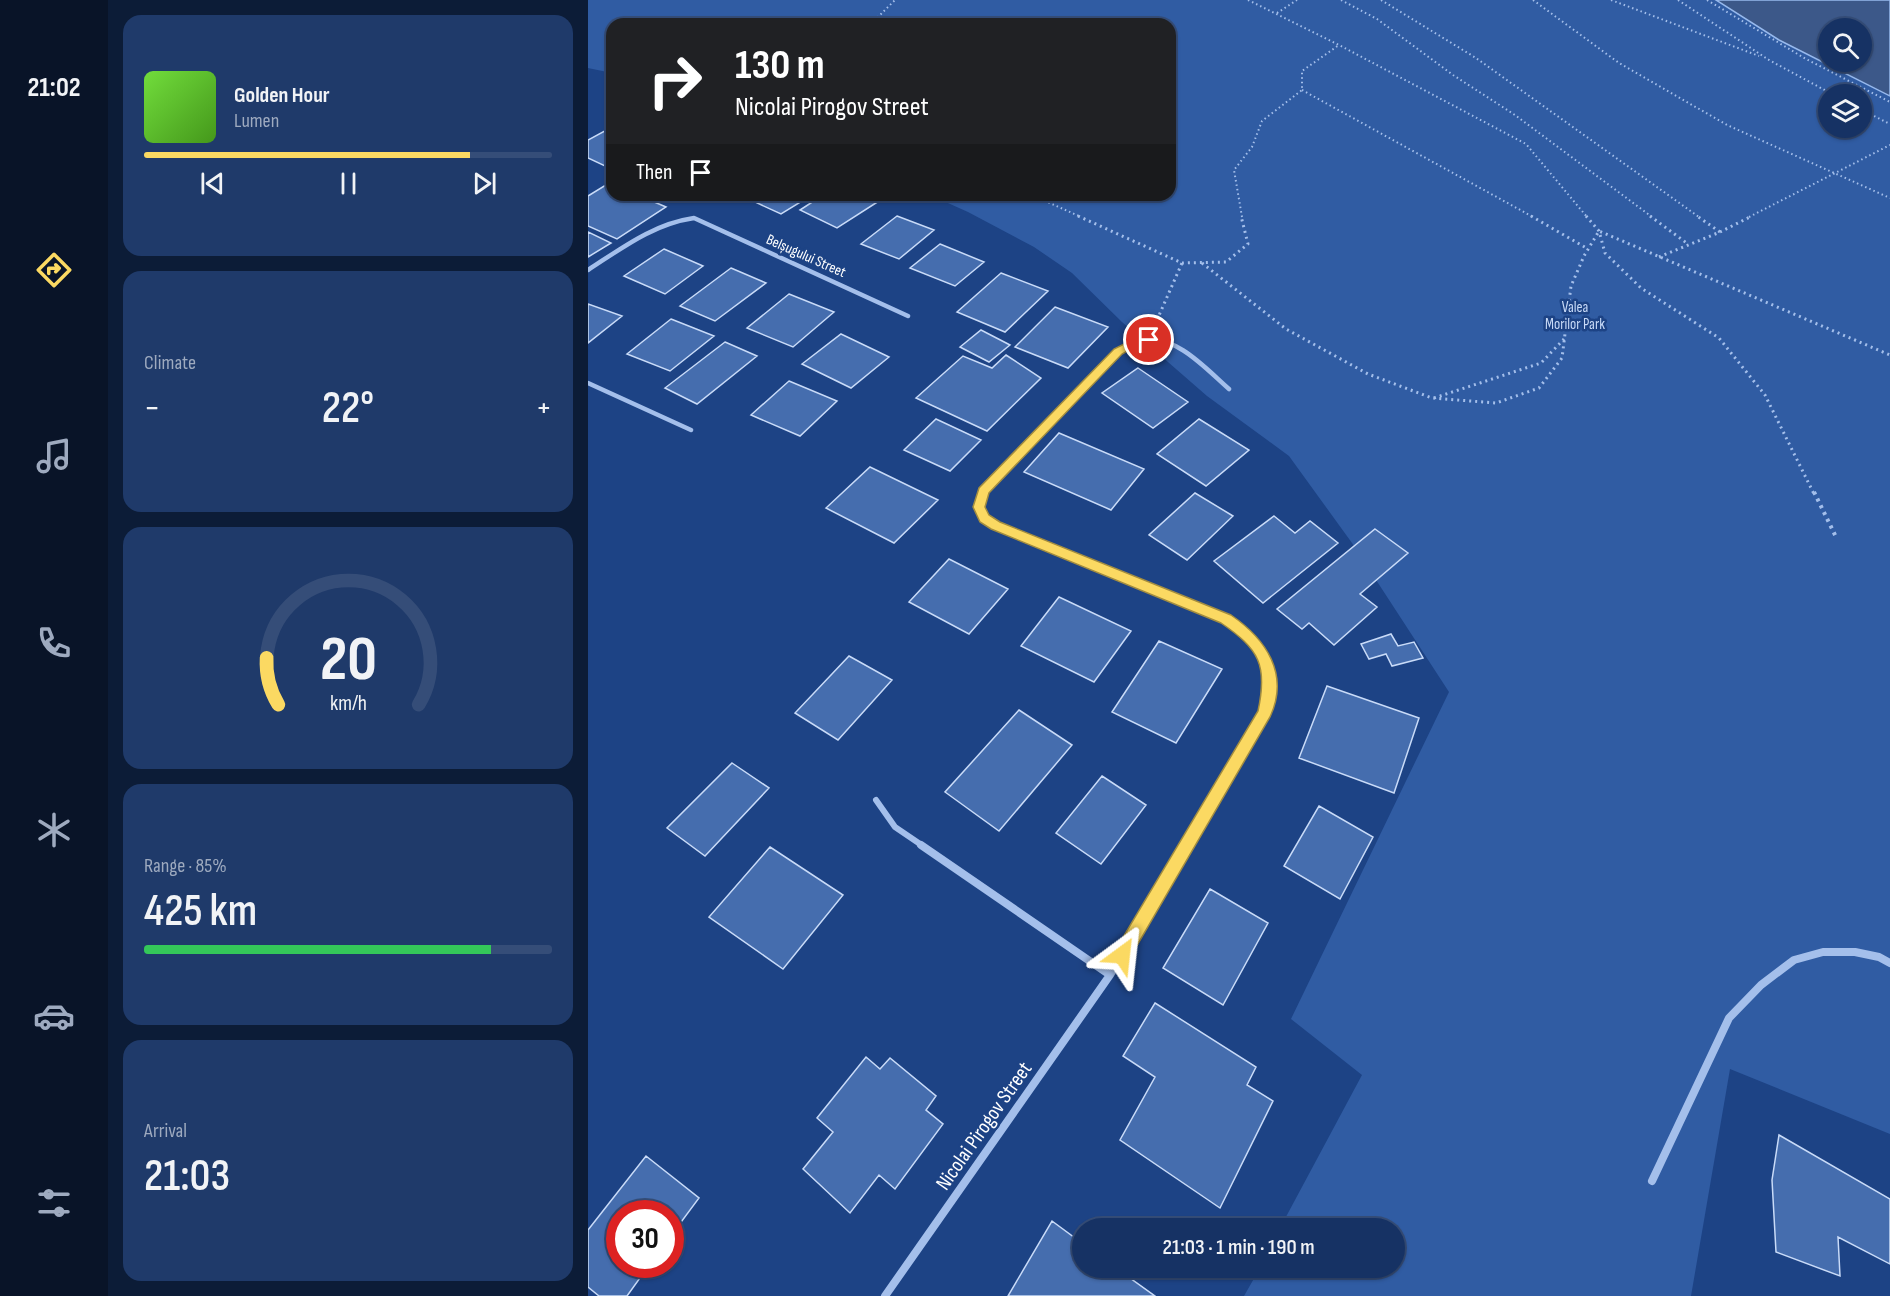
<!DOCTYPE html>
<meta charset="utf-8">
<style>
:root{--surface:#163264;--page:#1f3a6a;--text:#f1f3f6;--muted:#9eaabf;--line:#354d78;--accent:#fbd962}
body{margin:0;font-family:"Sofia Sans Condensed",sans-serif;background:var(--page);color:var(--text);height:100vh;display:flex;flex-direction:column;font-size:22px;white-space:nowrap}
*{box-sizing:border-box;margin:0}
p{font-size:20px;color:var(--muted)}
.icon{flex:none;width:33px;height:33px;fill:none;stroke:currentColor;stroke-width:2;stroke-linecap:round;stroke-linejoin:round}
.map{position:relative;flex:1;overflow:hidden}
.side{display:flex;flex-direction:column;gap:15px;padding:15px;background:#0c1c37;width:480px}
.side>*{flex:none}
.banner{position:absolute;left:18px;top:18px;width:570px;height:183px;border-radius:18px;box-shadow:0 2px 4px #0004,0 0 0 2px var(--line);background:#202124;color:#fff;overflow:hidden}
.tools{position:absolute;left:1230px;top:18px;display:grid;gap:12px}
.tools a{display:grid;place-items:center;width:54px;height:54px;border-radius:50%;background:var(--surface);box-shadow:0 2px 4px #0004,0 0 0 2px var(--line);font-size:30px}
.speed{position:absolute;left:18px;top:1200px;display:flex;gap:12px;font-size:30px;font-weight:700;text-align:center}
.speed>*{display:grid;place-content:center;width:78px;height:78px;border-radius:50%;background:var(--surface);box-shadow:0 2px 4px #0004,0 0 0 2px var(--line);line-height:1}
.speed .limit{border:9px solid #d22;background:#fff;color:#111}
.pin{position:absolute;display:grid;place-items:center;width:51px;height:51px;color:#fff;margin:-26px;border:3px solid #fff;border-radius:50%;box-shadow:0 2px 6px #0007}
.me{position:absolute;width:66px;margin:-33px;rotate:30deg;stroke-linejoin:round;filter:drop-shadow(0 0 4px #0008)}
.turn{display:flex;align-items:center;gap:21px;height:126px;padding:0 30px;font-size:27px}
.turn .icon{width:78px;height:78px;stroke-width:2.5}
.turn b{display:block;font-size:42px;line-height:51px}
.then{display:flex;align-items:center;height:57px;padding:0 30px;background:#0003;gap:12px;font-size:22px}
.big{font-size:45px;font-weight:600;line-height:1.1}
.side .widget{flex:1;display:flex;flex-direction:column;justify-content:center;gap:9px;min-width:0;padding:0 21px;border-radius:18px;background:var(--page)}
.side .dial{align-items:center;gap:0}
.dial svg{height:156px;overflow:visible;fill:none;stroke:var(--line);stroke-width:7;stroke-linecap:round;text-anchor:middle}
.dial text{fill:var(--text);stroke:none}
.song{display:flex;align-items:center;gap:18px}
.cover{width:72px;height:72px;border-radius:9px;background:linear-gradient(135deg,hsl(100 70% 55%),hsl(100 70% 35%))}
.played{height:6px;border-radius:3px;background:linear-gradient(90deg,var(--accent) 80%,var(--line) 80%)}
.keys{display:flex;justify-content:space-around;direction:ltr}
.heat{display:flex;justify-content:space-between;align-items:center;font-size:33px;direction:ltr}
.charge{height:9px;border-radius:4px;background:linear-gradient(90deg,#34c759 85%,var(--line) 0)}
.trip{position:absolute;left:484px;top:1218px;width:333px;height:60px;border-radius:30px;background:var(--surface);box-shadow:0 2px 4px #0004,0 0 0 2px var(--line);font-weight:600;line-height:60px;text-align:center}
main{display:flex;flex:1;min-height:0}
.tab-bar{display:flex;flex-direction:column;width:108px;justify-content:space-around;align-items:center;background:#091428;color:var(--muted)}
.tab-bar .icon{width:42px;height:42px}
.tab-bar .current{color:var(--accent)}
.tab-bar b{font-size:27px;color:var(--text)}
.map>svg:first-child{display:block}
.green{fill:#305ca3;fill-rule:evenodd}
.water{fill:#3c5889;stroke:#97b9ed;stroke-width:1.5;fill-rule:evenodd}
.building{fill:#456dae;stroke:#c9dbf8;stroke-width:1.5}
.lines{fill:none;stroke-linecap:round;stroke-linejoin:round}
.path-far2{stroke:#a4bfeb;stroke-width:2;stroke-dasharray:1.5 3;stroke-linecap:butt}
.path-far1{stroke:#a4bfeb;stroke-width:3;stroke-dasharray:2 4;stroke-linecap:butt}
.path{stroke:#a4bfeb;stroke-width:4;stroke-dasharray:3 4.5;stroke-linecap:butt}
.minor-far2{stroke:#a4bfeb;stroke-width:4.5}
.minor-far1{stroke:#a4bfeb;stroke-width:6}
.minor{stroke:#a4bfeb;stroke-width:8}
.route{fill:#fbd962;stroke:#a38d40;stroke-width:1.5}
.labels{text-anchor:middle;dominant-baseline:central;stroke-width:5;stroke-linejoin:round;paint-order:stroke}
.far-street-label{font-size:15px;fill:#fff;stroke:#1d4385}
.far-park-label{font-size:15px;fill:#c9dbf8;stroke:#1d4385}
.near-street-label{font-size:21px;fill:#fff;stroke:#1d4385}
</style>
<main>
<nav class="tab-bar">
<b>21:02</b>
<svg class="icon current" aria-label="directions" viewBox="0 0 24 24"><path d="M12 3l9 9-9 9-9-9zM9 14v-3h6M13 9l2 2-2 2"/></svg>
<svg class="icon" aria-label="music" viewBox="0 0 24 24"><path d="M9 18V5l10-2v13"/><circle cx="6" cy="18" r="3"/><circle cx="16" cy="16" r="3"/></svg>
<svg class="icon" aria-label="phone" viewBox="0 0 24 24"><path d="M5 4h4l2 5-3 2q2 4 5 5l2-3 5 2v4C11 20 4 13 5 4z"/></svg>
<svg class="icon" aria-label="climate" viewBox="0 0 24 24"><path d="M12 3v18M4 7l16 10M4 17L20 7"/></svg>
<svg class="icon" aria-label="car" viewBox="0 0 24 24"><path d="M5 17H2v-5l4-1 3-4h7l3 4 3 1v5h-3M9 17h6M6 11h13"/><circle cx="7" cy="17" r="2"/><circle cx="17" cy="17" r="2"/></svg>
<svg class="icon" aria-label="filters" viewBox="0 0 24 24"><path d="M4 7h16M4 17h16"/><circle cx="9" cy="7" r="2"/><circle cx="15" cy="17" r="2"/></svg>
</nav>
<section class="side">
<div class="widget">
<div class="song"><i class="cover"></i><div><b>Golden Hour</b><p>Lumen</p></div></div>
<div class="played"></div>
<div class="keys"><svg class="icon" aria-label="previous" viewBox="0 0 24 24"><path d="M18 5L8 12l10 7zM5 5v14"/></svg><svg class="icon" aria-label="pause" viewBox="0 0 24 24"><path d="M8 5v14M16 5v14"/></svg><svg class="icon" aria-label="next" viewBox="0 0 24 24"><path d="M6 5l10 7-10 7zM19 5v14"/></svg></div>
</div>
<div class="widget"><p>Climate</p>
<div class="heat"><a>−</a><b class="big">22°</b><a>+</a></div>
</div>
<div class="widget dial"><svg viewBox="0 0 100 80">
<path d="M14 69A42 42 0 1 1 86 69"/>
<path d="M14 69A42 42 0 0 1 8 45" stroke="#fbd962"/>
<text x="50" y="56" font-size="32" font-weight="700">20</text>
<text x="50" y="72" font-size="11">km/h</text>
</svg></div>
<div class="widget"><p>Range · 85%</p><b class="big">425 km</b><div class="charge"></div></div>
<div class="widget"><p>Arrival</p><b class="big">21:03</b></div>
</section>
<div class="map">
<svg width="1302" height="1296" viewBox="0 0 1302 1296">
<rect width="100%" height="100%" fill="#1d4385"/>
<path class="green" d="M0,0H1302V1134L1142,1069L1103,1296H656L672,1268H807V1228H692L774,1075L703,1019L861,692L764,543L701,456L619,396L534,322L484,273L446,247L380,212L342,195H582V24H24V73L0,68ZM1240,28H1274V62H1240ZM1240,94H1274V128H1240Z"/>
<path class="water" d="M1128,0H1302V96L1191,40ZM1240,28H1274V62H1240Z"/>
<path class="building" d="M24,127V162L17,166L0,158V140Z
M21,183L24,184V195H50L78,207L29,239L0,226V196Z
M178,195H224L193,214L167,202Z
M235,195H279L291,201L249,228L212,210Z
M309,216L346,230L311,259L273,244Z
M0,232L23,243L0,257Z
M352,244L396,262L367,286L322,268Z
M76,249L115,266L77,294L36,276Z
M143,268L178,283L127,321L92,306Z
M413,273L460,291L417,332L369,312Z
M201,294L246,312L205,347L159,328Z
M0,304L34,316L0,343Z
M467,307L520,327L480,368L427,347Z
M83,319L126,336L82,371L39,354Z
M393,330L422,345L401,362L372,347Z
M253,334L301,357L263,388L214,364Z
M137,342L169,356L109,404L77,388Z
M418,355L453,378L399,431L328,398L375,356L404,368Z
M550,368L600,402L565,428L514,393Z
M201,381L249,401L212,436L163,415Z
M348,419L393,440L362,471L316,450Z
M611,419L661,450L618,486L569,454Z
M471,433L556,469L523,510L436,472Z
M282,467L350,500L306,543L238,508Z
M607,493L645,516L599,560L561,535Z
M686,516L707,533L722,521L750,543L675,603L626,561Z
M787,529L820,553L772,594L789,607L746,645L721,623L714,629L689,609Z
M361,559L420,589L381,634L321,602Z
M471,597L543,631L506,682L433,646Z
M803,634L810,646L826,642L835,658L804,666L798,654L781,659L773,644Z
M571,641L634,669L588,743L524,712Z
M261,656L304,680L250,740L207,713Z
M739,686L831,718L806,793L711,758Z
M431,710L484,745L411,831L357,792Z
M144,763L181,788L117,856L79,828Z
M514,776L558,805L513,864L468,833Z
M731,806L785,837L752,899L696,866Z
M182,847L255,895L195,969L121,917Z
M622,889L680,923L635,1005L575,968Z
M567,1003L668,1067L659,1085L685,1101L632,1208L532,1140L567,1077L535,1056Z
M278,1057L292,1069L302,1058L348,1096L338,1110L355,1124L307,1189L291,1175L262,1213L215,1169L245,1132L229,1118Z
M1191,1135L1302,1199V1264L1250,1237L1252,1276L1188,1252L1184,1180Z
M58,1156L111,1198L82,1237V1214H32V1264H62L39,1296H11L0,1287V1230Z
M464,1221L495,1244V1268H528L567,1296H420Z"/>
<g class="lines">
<path class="path-far2" d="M660,0L751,45L938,144L999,217
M753,0L789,19L865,75L927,115L1064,217
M793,0L888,58L1111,217
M945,0L1031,63L1139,125L1302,198
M1023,0L1171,56
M1090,0L1181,60L1244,94
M1119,0L1218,59L1302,102
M689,13L709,0
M283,24L307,0
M714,90L945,217
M1274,110L1302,124
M444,195L493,217
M119,201L128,195
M654,217L646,170L664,147L674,121L714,90V71L751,45
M1161,217L1302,145"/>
<path class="path-far1" d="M490,216L594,263L638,262L660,244L653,216
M943,216L1000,249
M998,216L1011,231L1017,253L1053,288L1131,338L1177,395L1226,494
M1062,216L1100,244
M1132,232L1164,216
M1071,257L1132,232L1109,216
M614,263L698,329L780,374L844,398L908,403L951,388L974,358L983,286L996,256L1011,231L1302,355
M569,320L594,263
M846,398L953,363L976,339"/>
<path class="path" d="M1226,492L1248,537"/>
<path class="minor-far2" d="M0,270C34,248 65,224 106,218L320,316
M0,383L103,430
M395,494L530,352C538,348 547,342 556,340C589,335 619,370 641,389"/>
<path class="minor-far1" d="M396,492L391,507L397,518L408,526L638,619L671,648L680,670L681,682L677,713L598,846
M288,800L307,827L335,846"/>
<path class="minor" d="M333,845L522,975
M1064,1181L1141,1018L1173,985L1206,960L1235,952H1267L1291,957L1302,963
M297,1296L522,975L599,845"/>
</g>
<path class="route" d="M561,336L564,338V343L550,345L534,354L401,493L397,507L401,515L412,522L643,615C678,639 702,674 682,717L540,961L534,963L528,961L525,955L528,949L670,711C680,665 671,649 633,623L403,529L392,522L385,507L391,488L526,349L544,340Z"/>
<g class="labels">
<g class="far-street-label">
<text transform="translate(218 256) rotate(24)">Belșugului Street</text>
</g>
<g class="far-park-label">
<text x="987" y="307">Valea<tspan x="987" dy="17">Morilor Park</tspan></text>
</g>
<g class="near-street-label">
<text transform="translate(396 1126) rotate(-55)">Nicolai Pirogov Street</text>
</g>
</g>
</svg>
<div class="tools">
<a><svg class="icon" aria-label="search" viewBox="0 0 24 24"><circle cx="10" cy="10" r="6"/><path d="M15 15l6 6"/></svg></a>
<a><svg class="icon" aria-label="layers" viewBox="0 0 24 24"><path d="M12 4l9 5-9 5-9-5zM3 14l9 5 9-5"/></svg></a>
</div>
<div class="speed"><div class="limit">30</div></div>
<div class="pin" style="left:561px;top:340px;background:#d93025"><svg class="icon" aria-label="arrive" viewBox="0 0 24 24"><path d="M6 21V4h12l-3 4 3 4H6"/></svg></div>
<svg class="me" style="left:534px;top:955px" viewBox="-20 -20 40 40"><path d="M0-17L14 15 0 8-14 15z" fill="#fbd962" stroke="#fff" stroke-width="4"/></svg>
<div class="trip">21:03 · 1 min · 190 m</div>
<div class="banner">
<div class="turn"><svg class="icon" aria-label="right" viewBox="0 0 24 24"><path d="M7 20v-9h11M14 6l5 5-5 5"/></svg><div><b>130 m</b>Nicolai Pirogov Street</div></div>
<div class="then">Then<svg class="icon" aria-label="arrive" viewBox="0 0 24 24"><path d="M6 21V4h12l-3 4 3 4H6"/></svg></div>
</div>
</div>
</main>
